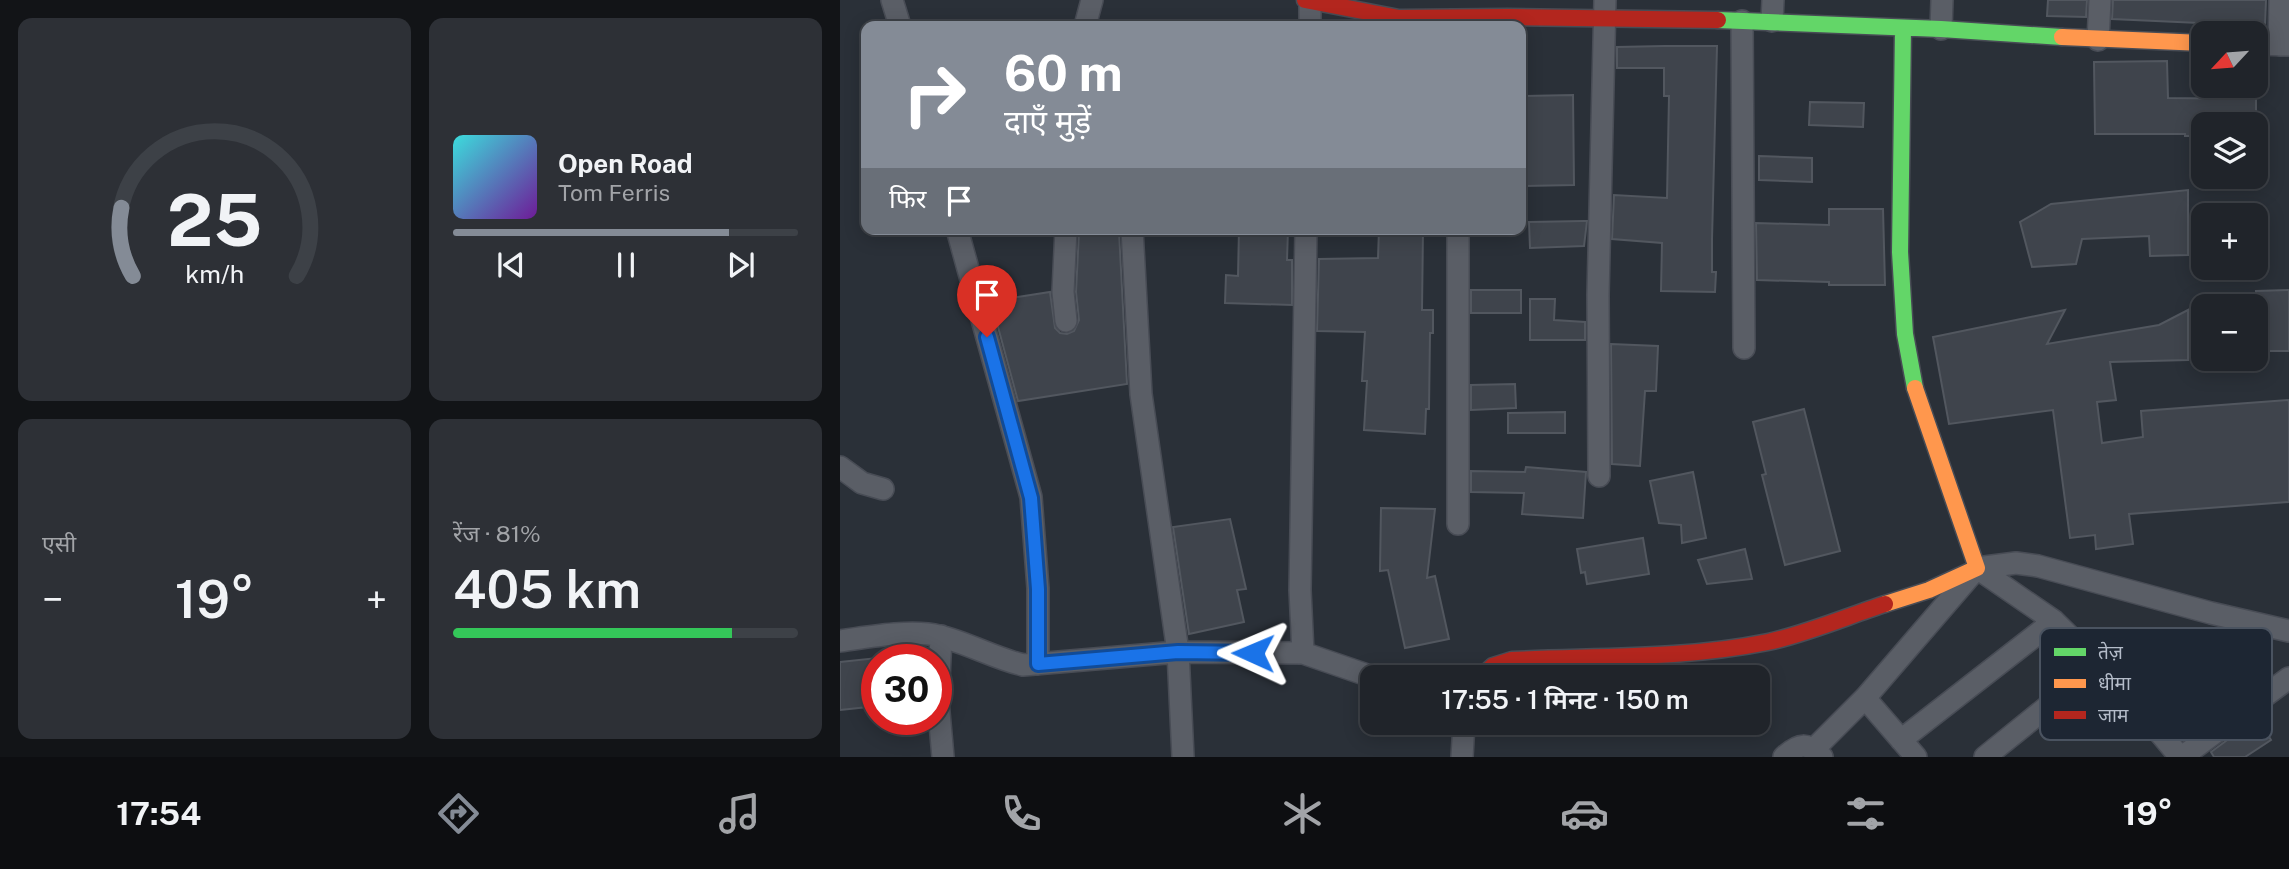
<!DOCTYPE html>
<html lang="hi">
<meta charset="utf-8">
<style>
:root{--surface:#20242a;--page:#2d3036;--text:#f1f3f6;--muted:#a2a4a8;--line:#3d4147;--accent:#848b96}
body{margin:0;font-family:"Public Sans","Noto Sans Devanagari",sans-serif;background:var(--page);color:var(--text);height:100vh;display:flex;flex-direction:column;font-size:26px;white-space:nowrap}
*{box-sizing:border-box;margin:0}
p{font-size:23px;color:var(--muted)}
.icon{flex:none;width:38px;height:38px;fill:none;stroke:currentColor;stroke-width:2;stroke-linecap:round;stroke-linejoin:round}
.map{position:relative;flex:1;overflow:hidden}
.sheet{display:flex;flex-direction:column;gap:18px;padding:18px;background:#121417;width:840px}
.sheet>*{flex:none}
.banner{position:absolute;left:21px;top:21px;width:665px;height:214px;border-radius:14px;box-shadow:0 4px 18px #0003,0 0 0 2px var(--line);background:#848b96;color:#fff;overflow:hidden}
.needle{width:46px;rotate:244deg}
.fabs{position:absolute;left:1351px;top:21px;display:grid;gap:14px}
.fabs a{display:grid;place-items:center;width:77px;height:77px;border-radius:14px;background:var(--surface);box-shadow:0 4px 18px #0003,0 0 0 2px var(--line);font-size:35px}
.speed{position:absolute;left:21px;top:644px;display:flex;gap:14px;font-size:35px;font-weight:700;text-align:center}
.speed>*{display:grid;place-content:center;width:91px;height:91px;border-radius:50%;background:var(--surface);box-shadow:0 4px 18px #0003,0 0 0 2px var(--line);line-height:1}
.speed .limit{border:10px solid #d22;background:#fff;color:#111}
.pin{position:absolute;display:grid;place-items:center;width:60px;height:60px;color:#fff;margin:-72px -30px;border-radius:50% 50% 50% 0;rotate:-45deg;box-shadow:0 0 7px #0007}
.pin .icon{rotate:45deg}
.me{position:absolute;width:77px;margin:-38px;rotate:271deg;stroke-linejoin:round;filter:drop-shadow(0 0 5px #0008)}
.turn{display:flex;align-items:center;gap:24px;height:147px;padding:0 28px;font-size:32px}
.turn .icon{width:91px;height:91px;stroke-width:2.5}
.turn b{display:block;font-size:49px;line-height:60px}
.then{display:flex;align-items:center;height:66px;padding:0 28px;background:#0003;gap:14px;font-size:26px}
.big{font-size:52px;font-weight:600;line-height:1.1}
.sheet .tile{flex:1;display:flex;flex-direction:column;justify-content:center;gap:10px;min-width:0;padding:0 24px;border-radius:14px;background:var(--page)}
.sheet .dial{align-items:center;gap:0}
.dial svg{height:182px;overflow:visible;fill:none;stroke:var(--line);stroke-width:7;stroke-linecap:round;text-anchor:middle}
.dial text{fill:var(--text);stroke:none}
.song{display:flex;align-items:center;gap:21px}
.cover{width:84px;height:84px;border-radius:10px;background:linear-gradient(135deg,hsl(180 70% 55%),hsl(280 70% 35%))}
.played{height:7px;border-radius:4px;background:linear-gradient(90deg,var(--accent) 80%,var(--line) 80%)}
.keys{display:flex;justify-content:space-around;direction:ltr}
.heat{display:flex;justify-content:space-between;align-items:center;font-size:38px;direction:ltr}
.charge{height:10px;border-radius:5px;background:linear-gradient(90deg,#34c759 81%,var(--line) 0)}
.sheet .tiles{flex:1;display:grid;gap:18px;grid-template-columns:repeat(2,1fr)}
.trip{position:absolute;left:520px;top:665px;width:410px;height:70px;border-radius:14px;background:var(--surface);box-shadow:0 4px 18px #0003,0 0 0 2px var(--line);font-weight:600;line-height:70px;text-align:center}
.tabs{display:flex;height:112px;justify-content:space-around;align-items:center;background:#0d0e11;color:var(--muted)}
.tabs .icon{width:49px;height:49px}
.tabs .active{color:var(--accent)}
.tabs b{font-size:32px;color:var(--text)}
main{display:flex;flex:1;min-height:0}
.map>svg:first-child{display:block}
.building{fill:#3f444c;stroke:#52575f;stroke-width:2}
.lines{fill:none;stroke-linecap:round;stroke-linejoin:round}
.street-casing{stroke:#484c55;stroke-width:24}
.fast-casing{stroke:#484c55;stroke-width:19}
.slow-casing{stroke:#484c55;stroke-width:19}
.jam-casing{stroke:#484c55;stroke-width:19}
.street{stroke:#5a5e66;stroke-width:21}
.fast{stroke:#63d668;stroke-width:16}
.slow{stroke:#ff974d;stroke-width:16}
.jam{stroke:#b3261e;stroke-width:16}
.route-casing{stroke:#114b97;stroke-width:18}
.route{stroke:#1a73e8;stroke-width:12}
.key{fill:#1d2633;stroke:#4a5360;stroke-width:2}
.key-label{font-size:19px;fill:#b4bcc9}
</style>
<main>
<section class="sheet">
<div class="tiles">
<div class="tile dial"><svg viewBox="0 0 100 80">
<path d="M14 69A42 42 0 1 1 86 69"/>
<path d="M14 69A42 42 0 0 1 9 39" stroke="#848b96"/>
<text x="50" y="56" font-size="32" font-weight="700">25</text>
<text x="50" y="72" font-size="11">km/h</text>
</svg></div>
<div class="tile">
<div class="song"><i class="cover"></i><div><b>Open Road</b><p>Tom Ferris</p></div></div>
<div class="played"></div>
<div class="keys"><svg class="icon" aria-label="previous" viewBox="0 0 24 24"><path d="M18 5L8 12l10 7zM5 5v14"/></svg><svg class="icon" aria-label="pause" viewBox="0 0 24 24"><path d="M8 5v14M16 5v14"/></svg><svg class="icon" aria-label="next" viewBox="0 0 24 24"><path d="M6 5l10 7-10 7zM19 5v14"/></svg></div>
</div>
<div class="tile"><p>एसी</p>
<div class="heat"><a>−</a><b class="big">19°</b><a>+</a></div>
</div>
<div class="tile"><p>रेंज · 81%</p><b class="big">405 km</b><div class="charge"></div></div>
</div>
</section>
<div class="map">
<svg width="1449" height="757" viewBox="0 0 1449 757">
<rect width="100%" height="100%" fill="#2a3038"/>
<path class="building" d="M1208,0H1247L1246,17L1207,16Z
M1273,0H1426L1425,26L1272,19Z
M824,46H877L872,239V272H876L875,292L821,291L822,243L772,239L774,195L827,198L829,96H824V68H777V47Z
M1327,61L1328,98L1416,99V124H1363V136H1345V134H1255L1254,62Z
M733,95L734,185L682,186L681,96Z
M970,102L1024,103L1023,127L969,125Z
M919,156L972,158V182L919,180Z
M1348,190V255L1310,256L1309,236L1242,239L1236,264L1192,267L1180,222L1211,204Z
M989,209H1043L1045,285H989V282L917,280L916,223L989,225Z
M743,221H747L744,246L690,248L689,222Z
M399,229H448L447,260H452V305L385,303L386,275L398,276Z
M539,229H583L582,310H593V333H590L589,409H586L585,434L524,430L527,381H522L525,332L477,331L479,259L538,258Z
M239,232H279L287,384L178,401L151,301L210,292L215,328L220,333L227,334L234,331L239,320L236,292Z
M631,290H681V313H631Z
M1449,290V351H1416V291Z
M690,299H715L714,320L745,322V340H690Z
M1225,310L1207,344L1319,325L1348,310V360L1270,362L1276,400L1257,402L1262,443L1303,437L1301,411L1449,400V502L1289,514L1293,544L1256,549L1255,535L1230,538L1213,410L1109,424L1093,337Z
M771,344L818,346L816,391H805L800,466L772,464Z
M675,384L676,408L631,410V385Z
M964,409L1000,551L945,565L922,475L926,474L913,422Z
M725,412V433H668V413Z
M686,467L746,472L743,518L682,514L684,493L631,492V471L685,472Z
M853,472L866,538L842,543L841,525L819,523L810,481Z
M541,508L595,509L587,578L595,576L609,639L565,648L548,570L540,571Z
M390,519L406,589L397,590L404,622L349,634L333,527Z
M803,538L809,574L747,584L745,572L741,573L737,549Z
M905,549L912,579L867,584L858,560Z
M37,658V706L0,710V662Z
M1417,718L1431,740L1405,757H1374L1371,752Z"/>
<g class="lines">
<g class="street-casing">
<path id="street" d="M52,0L60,26
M902,21L904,348
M932,21L933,0
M245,26L252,0
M470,26V1
M1101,29L1102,0
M1258,40L1260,0
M1416,44L1449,45
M1439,45L1440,0
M117,229L191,497L198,588V664
M226,229L223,292L226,321
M292,229L301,394L338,652L343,757
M466,229L460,590L463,653L533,677
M0,467L22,483L43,489
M759,476L758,295L765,0
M618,524V229
M1137,568L1214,621L1284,690L1340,757
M101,636L98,701L103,757
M0,641C27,637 73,629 99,636C128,643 154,658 183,665L338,652L463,653
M1025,698L1076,757
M1061,740L1214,621
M974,749L1025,698L1137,568L1176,563L1198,566L1371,613L1449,631
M622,757L624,723
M944,757C959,743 967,742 982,757
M1145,757L1259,665
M1342,757L1449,678"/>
</g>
<g class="fast-casing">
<path id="fast" d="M878,20L1101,29L1222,37
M1063,28L1060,252L1065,334L1075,388"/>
</g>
<g class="slow-casing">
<path id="slow" d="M1222,37L1363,43
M1045,604L1089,590L1137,568L1075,388"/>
</g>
<g class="jam-casing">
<path id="jam" d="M465,0L559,18L667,17L878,20
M641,677L653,666L672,660C757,656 844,659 928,642C966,634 1008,616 1045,604"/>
</g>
<use href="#street" class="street"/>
<use href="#fast" class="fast"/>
<use href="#slow" class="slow"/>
<use href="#jam" class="jam"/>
</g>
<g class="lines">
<g class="route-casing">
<path id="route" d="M147,337L191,498L198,589V664L338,652L413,653"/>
</g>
<use href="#route" class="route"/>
</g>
<rect x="1200" y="628" width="232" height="112" rx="10" class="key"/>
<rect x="1214" y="648" width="32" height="8" fill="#63d668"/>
<rect x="1214" y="679" width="32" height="9" fill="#ff974d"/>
<rect x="1214" y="711" width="32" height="8" fill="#b3261e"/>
<g class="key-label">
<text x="1258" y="659">तेज़</text>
<text x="1258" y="690">धीमा</text>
<text x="1258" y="722">जाम</text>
</g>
</svg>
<div class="fabs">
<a><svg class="needle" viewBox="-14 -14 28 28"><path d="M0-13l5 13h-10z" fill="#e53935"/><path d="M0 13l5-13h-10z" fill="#a2a4a8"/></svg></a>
<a><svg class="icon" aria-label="layers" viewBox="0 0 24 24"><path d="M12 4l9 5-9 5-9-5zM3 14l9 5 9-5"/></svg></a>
<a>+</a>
<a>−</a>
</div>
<div class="speed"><div class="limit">30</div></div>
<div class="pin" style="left:147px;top:337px;background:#d93025"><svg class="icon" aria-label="arrive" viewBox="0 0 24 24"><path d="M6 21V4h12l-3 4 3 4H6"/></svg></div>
<svg class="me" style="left:413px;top:653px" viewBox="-20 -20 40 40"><path d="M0-17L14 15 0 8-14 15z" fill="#1a73e8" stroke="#fff" stroke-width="4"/></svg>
<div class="trip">17:55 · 1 मिनट · 150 m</div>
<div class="banner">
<div class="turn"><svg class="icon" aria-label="right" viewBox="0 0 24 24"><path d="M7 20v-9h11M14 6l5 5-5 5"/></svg><div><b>60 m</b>दाएँ मुड़ें</div></div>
<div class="then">फिर<svg class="icon" aria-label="arrive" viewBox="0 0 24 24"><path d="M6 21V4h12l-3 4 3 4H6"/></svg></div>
</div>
</div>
</main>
<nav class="tabs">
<b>17:54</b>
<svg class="icon active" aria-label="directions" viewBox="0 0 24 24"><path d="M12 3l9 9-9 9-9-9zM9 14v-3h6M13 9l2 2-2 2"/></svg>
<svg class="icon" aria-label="music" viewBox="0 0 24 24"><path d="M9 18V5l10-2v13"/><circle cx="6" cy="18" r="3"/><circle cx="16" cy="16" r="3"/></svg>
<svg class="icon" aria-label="phone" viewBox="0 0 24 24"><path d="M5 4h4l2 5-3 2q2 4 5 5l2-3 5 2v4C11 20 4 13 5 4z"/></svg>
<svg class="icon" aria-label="climate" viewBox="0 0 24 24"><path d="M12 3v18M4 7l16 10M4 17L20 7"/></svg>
<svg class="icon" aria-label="car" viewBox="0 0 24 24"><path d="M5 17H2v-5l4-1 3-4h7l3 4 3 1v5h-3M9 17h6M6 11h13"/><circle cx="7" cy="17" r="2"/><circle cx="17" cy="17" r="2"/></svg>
<svg class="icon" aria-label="filters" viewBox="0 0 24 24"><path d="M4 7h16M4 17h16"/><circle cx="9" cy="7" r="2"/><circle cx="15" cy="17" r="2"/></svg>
<b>19°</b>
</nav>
